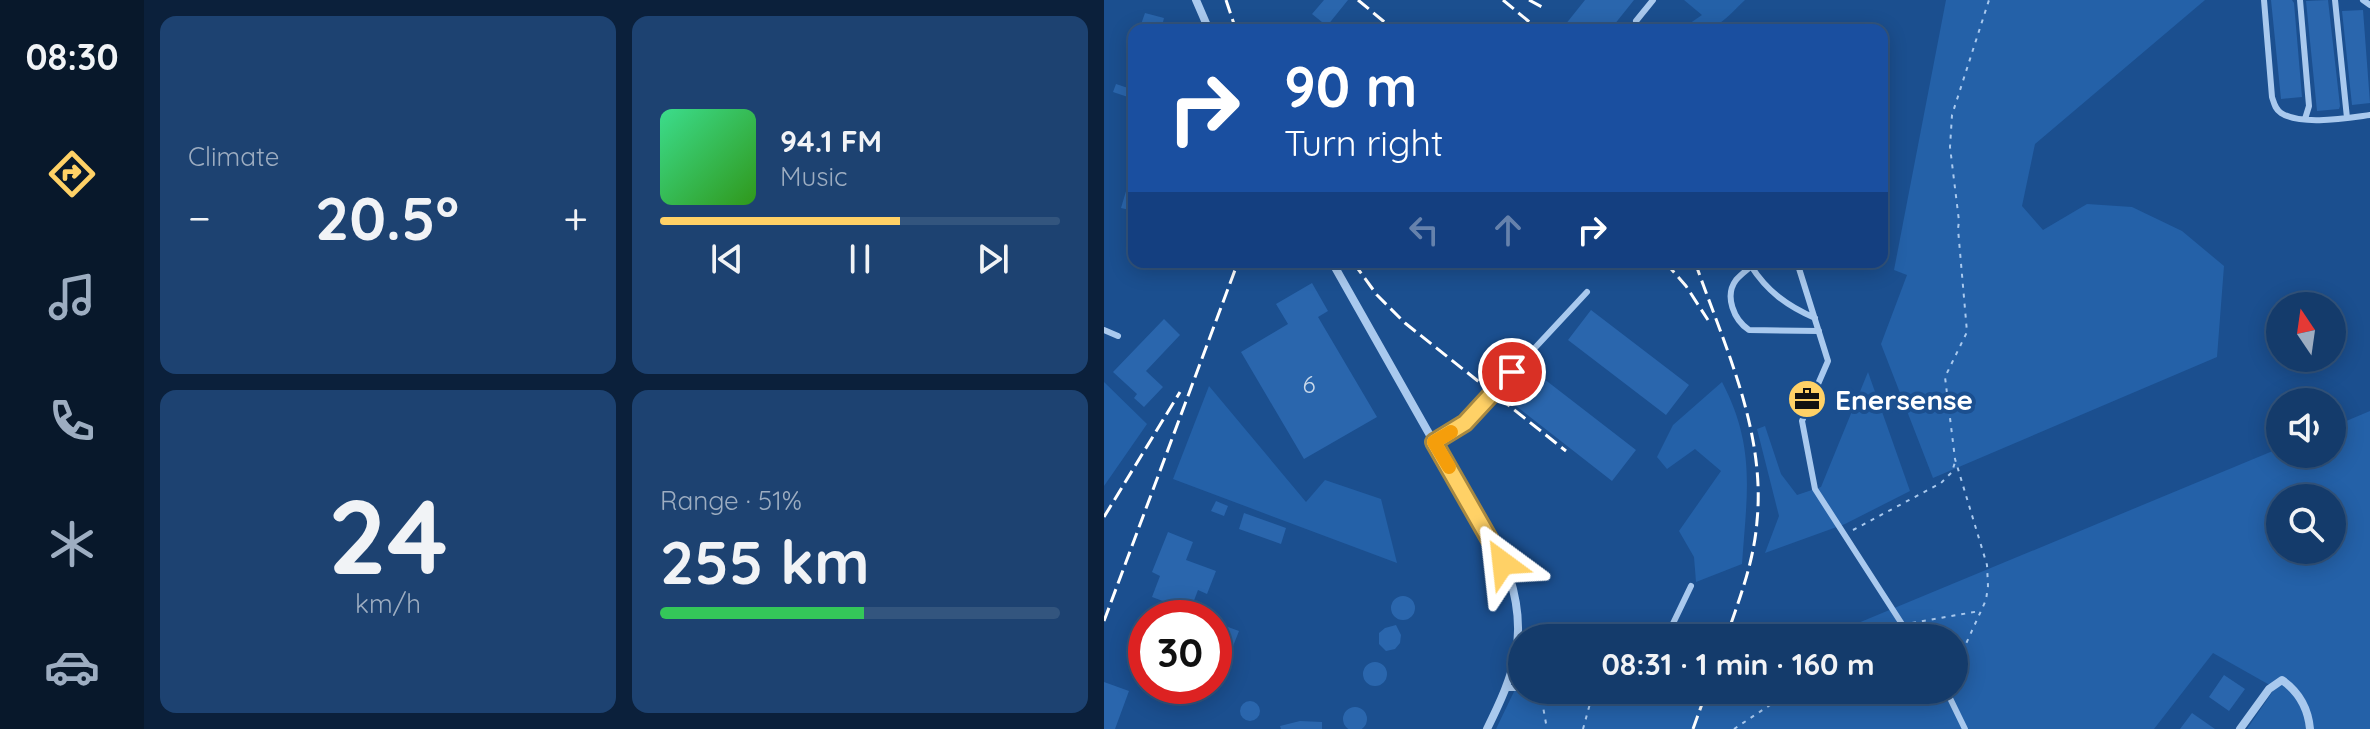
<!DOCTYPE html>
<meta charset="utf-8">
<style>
:root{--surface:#143b6b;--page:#1d4271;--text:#f1f3f6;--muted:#9dadc1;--line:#33557e;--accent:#ffd166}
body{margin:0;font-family:Quicksand,sans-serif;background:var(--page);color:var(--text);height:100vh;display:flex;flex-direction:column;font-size:30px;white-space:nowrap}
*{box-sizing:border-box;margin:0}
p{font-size:26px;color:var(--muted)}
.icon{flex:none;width:44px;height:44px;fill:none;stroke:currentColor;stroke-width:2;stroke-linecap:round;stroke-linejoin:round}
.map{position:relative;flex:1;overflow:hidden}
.sheet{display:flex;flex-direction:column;gap:16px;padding:16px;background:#0b203b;width:960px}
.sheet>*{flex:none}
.hud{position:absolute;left:24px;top:24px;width:760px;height:244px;border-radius:16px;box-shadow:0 4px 20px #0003,0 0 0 2px var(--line);background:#1a4fa0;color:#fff;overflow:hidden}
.needle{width:52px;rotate:347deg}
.tools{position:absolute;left:1162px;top:292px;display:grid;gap:16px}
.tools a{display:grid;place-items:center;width:80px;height:80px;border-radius:50%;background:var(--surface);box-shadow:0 4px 20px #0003,0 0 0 2px var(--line);font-size:40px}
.speed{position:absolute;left:24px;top:600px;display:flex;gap:16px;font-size:40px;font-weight:700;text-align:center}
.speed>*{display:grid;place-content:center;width:104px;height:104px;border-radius:50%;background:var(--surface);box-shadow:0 4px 20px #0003,0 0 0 2px var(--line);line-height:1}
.speed .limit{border:12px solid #d22;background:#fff;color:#111}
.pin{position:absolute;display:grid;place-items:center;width:68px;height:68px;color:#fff;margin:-34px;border:4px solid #fff;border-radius:50%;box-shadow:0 2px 8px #0007}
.me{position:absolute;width:88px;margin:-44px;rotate:330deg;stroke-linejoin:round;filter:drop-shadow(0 0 6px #0008)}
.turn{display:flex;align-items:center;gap:28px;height:168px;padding:0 24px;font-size:36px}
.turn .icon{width:104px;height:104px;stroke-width:2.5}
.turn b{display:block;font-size:56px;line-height:68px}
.lanes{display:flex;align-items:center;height:76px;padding:0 24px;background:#0003;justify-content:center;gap:40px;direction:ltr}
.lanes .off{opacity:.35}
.big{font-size:60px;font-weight:700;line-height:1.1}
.sheet .widget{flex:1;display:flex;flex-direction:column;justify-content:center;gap:12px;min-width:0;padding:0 28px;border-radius:16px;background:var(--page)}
.sheet .dial{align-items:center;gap:0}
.dial b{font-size:104px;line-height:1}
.song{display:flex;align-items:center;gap:24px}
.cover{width:96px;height:96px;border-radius:12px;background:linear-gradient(135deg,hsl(150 70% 55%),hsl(110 70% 35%))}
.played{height:8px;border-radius:4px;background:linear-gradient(90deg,var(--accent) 60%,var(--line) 60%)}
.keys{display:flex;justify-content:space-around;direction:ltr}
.heat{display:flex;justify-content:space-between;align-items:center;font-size:44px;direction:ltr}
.charge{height:12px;border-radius:6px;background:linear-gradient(90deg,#34c759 51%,var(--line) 0)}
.sheet .tiles{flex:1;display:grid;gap:16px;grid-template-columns:repeat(2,1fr)}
.trip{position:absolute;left:404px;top:624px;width:460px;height:80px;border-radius:40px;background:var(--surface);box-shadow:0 4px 20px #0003,0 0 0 2px var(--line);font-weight:700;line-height:80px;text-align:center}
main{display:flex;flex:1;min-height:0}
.tab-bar{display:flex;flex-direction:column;width:144px;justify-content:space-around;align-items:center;background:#08182b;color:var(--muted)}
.tab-bar .icon{width:56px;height:56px}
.tab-bar .on{color:var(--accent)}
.tab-bar b{font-size:36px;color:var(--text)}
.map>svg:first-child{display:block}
.green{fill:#2461a8;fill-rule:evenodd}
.building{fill:#2a66ad}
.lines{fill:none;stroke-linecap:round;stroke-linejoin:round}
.path{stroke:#a9c9ee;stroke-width:2;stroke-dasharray:4 6;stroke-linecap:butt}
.service{stroke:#a9c9ee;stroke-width:6}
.minor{stroke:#a9c9ee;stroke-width:8}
.rail{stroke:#fff;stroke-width:3;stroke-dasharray:14 6;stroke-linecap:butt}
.route-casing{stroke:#a68842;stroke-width:20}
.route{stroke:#ffd166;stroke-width:14}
.slow{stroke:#f59e0b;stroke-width:14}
.labels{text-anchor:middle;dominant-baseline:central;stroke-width:8;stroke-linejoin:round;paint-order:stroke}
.number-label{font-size:24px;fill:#cad9ea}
.poi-label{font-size:28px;font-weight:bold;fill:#fff;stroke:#1b4f8f;text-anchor:start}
</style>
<main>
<nav class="tab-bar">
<b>08:30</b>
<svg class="icon on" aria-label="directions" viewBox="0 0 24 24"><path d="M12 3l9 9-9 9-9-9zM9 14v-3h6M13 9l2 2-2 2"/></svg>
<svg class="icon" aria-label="music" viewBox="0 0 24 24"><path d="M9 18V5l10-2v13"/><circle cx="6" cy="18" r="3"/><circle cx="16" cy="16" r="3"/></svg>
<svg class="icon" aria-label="phone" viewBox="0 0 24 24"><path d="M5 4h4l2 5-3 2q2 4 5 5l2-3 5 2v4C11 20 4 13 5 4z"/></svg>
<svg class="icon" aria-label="climate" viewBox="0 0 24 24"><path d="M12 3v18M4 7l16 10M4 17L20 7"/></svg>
<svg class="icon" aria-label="car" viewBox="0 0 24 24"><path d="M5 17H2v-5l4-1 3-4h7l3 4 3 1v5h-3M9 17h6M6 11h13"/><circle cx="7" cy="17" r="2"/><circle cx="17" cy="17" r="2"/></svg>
</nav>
<section class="sheet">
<div class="tiles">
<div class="widget"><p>Climate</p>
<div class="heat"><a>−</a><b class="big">20.5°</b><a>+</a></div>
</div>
<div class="widget">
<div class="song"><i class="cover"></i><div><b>94.1 FM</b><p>Music</p></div></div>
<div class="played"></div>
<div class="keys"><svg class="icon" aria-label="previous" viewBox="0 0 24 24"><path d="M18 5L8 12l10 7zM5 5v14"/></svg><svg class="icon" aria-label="pause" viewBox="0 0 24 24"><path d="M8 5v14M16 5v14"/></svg><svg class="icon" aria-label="next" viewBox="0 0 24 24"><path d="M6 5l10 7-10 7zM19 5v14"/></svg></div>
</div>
<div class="widget dial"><b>24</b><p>km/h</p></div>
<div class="widget"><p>Range · 51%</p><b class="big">255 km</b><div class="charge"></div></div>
</div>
</section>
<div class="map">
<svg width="1266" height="729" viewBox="0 0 1266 729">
<rect width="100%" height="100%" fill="#1b4f8f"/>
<path class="green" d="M580,0H641C614,26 614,30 576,30L598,15Z
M842,0H1101L931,144L918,206L939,230L983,204L1028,207L1078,231L1120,266L1113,357L829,478L777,344L803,275L790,270Z
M764,372L806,491L741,524L661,553L675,516L653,429L661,426L677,474L693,495L717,487Z
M0,382L43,424L0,486Z
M618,382C652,447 643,493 638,564L592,582L590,557L575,531L617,471L591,449L563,469L553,457L569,425Z
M105,386L202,502L221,480L277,499L293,563L69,479Z
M1266,411V729H1143L1171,688L1109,653L1050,729H392L418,675V690H850V638H718L1176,448V454H1228V427ZM1176,498H1228V550H1176Z"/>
<path class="building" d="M220,0H244L223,26L208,14Z
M481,0H530L506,30H457Z
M1167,0H1188L1190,3L1198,97L1177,99Z
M1224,0L1236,106L1235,109L1213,111L1202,1Z
M1259,10L1266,103L1248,105L1238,11Z
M41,13L60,18L57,30H35Z
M12,84L30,90V99L9,92Z
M28,171L30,172V211L17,208Z
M208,283L224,311L214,317L273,417L200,459L137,352L184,324L172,304Z
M487,310L585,385L562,415L464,340Z
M60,319L76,335L42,371L59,387L40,407L30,398L33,394L9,372Z
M435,375L532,450L508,481L412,406Z
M112,501L124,506L120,516L107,511Z
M140,513L182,528L177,544L135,529Z
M64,532L89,542L82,560L112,571L103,594L94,590L86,611L48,597L56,576L48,572Z
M287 608a12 12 0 1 1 24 0a12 12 0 1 1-24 0Z
M292,625L297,635L296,643L291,649L282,651L275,644V633L281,628Z
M124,627L135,631L122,664L112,660Z
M259 674a12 12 0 1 1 24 0a12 12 0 1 1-24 0Z
M1120,675L1141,689L1125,711L1105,697Z
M0,682L25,691L11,729H0Z
M136 711a10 10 0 1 1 20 0a10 10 0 1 1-20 0Z
M239 719a12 12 0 1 1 24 0a12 12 0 1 1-24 0Z
M1088,713L1111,729H1076Z
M196,721L218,722V729H177L176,726Z"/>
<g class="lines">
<path class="path" d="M749,530L837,483L848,472L851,462
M808,623L876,611
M770,638L791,629
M850,670L882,600L884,586L883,565L851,459L841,377L863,332L854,229L855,221L846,147L848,115L885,0
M436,690L443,729
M633,690C652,699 683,707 700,690
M479,729L487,700L492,690
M630,729L672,701"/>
<path class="service" d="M1160,0L1168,97C1170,103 1171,109 1177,113C1197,126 1243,118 1266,115
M1196,0L1205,106L1201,119
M1231,0L1243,118
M1259,0L1266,5
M532,21L549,0
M652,262C646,268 638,273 632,280C620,296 630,320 645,330L715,331
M693,262L724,361L698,421L711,489L807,638
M647,266C663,291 683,306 711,318
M0,330L14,336
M330,442L361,423L483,292
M562,638L587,586
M403,688H418
M842,690L861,729"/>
<path class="minor" d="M92,0L105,30
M228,262L405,575C425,637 410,674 383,729
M1136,729L1165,689L1178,680C1195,692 1204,707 1206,729"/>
<path class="rail" d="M122,0L132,30
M254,0L290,30
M399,0L435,30
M425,0L440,8
M249,262L273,295L301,323L462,451
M561,262L582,286L604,320
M591,262C620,345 662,431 653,521C650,562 635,600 622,638
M0,517L76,392
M0,621L134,262
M589,729L603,690"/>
</g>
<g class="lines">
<g class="route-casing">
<path id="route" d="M399,563L330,442L361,423L408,372"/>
</g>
<use href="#route" class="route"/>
<path class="slow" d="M345,467L330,442L347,432"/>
</g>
<defs>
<g id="office-disc" transform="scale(2)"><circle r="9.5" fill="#ffd166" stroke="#1b4f8f"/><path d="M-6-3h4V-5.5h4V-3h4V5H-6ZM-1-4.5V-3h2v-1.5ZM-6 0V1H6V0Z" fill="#111"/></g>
</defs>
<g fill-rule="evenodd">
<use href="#office-disc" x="703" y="399"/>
</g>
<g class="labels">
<g class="number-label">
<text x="205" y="384">6</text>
</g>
<g class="poi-label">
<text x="731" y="399">Enersense</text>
</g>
</g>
</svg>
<div class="tools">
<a><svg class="needle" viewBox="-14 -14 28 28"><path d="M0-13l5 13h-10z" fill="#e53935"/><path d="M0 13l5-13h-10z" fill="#9dadc1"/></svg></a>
<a><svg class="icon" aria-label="sound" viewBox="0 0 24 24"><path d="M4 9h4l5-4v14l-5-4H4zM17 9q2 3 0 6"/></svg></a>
<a><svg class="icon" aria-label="search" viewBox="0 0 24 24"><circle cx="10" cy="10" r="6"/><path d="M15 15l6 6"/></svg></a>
</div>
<div class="speed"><div class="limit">30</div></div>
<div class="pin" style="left:408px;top:372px;background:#d93025"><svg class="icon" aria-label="arrive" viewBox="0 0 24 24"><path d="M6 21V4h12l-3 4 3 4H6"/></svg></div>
<svg class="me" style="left:399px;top:563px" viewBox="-20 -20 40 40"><path d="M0-17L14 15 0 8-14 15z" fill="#ffd166" stroke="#fff" stroke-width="4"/></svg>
<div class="trip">08:31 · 1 min · 160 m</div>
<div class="hud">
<div class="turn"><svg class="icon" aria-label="right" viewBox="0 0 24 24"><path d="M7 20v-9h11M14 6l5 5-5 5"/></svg><div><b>90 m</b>Turn right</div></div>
<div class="lanes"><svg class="icon off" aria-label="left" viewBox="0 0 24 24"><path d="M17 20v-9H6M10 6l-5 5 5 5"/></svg><svg class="icon off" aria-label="ahead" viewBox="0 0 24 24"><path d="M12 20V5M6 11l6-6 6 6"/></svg><svg class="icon" aria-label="right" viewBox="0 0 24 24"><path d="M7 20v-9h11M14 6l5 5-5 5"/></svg></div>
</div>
</div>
</main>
